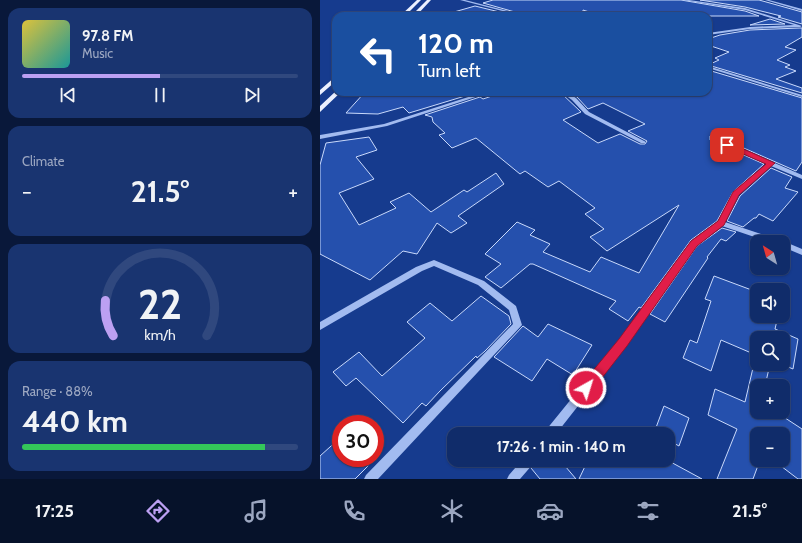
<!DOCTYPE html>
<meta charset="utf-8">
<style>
:root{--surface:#102c6a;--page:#193470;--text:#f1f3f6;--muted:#9ca7c1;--line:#30487e;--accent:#bca0f2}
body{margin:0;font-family:Cabin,sans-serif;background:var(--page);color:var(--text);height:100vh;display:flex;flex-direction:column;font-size:15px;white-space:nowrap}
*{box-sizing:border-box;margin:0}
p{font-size:13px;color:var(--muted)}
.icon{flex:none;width:22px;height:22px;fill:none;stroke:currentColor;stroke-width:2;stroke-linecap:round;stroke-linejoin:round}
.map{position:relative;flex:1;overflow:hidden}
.sheet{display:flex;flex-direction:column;gap:8px;padding:8px;background:#09183a;width:320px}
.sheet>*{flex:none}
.banner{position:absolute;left:12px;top:12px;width:380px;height:84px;border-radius:12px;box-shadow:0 1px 3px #0004,0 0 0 1px var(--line);background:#1a4fa0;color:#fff;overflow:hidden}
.needle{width:26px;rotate:323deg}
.controls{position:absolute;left:430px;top:235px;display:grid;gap:8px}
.controls a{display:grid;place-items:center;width:40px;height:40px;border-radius:8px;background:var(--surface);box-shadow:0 1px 3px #0004,0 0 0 1px var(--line);font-size:20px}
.speed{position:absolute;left:12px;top:415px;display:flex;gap:8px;font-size:20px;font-weight:700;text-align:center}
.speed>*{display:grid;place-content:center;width:52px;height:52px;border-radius:50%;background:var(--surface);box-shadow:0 1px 3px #0004,0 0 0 1px var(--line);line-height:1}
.speed .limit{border:6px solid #d22;background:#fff;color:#111}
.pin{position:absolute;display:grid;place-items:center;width:34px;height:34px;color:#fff;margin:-17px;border-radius:8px;box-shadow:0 2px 6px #0006}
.me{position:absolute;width:44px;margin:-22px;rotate:39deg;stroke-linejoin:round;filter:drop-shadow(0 0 3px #0008)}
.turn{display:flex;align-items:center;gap:14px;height:84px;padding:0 20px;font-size:18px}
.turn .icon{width:52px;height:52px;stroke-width:2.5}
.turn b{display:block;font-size:28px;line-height:34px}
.big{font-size:30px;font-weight:800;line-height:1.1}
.sheet .widget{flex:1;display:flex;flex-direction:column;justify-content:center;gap:6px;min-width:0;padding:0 14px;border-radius:12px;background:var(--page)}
.sheet .dial{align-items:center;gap:0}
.dial svg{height:104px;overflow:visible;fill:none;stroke:var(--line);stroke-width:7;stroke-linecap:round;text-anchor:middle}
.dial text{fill:var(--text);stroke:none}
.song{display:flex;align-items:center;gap:12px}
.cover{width:48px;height:48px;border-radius:6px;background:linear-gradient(135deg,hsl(50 70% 55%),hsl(180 70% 35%))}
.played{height:4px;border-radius:2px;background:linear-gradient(90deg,var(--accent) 50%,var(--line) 50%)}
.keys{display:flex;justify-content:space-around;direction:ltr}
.heat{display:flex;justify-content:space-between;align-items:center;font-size:22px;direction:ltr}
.charge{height:6px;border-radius:3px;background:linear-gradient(90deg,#34c759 88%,var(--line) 0)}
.trip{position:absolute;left:127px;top:427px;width:228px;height:40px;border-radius:12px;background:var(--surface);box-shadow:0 1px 3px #0004,0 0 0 1px var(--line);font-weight:800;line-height:40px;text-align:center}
.tabs{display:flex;height:64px;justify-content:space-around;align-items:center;background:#06122a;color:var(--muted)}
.tabs .icon{width:28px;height:28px}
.tabs .current{color:var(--accent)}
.tabs b{font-size:18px;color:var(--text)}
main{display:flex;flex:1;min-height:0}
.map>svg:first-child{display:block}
.building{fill:#2550ad;stroke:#c9d9fb}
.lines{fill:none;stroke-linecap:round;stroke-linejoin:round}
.minor{fill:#a2bbf0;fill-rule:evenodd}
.major{fill:#ebf0ff;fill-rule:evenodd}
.route{fill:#e11d48;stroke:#92132f}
</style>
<main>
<section class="sheet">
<div class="widget">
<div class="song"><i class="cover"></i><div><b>97.8 FM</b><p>Music</p></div></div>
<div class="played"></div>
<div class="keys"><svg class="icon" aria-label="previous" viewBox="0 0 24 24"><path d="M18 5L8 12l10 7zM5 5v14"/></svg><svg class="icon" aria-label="pause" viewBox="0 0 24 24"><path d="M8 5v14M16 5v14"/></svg><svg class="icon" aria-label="next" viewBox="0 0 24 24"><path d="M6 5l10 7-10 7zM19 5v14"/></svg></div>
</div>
<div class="widget"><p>Climate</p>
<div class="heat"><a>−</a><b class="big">21.5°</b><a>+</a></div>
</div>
<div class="widget dial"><svg viewBox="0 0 100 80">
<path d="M14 69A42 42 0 1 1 86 69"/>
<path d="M14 69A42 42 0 0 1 8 42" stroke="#bca0f2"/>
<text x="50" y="56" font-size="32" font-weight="700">22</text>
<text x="50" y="72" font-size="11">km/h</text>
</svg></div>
<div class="widget"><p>Range · 88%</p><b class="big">440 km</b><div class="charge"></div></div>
</section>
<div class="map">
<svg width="482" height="479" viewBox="0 0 482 479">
<rect width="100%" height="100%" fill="#163b8e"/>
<path class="building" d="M173,0H361L425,11L439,16H282L263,10V16H209L163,3Z
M380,0H439L482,12V24L458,17L461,16L425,7Z
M155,6L196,16H134V12Z
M450,19L465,24L430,25Z
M480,28H482V37L465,47L476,50L457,60L470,65L465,67L476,71L456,79L482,88V93L388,65L399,60L395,58L409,52L388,45V39L400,35L430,30Z
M388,70L482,98V162L476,171L394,135L390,136V140L444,164L413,192L397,221L371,240L321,308L319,307L308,321L289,309L296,301L213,264H210L181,288L165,277L181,264L165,254L197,222L215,230L210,235L230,244L223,252L270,272L281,257L319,273L359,205L287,251L270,237L284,229L265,214L275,208L239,181L228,187L205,171L200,174L156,138L132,148L119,135L125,133L113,122L112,117L105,115L160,97L163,99L184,92H240L261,112L243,120L278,143L300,134L320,144H325L327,141L308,131L325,124L283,103L268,109L257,97L249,92H388Z
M45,92H154L155,93L89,113L83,107L58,114L26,113Z
M49,137L57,150L36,157L54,179L19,193L39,225L76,208L70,202L89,193L111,212L144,190L147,192L176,173L184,184L138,216L147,223L131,233L117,223L97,254L83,251L50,280L0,254V165L6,143Z
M451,168L472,177L465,188L478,192L453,221L439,214L436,218H434L423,227L407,221L420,196Z
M402,228L416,232L406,241L401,239L387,257L388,258L345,322L330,314L377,246Z
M394,276L437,292V316H458L455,329L478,339L473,369L461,364H463V338H437V364H450L445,386H437V412H456L482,429V479H478L453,460H463V434H437V460H440L433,479H397L417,429L388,415L395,389L425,402L436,355L401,340L391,371L363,358L370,340L377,343L391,301L385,299Z
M161,296L189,316L191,324L165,351L157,358L156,356L120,391L106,406L102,403L83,423L36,378L26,386L13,372L39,352L62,376L105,338L87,322L110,303L132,321Z
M228,324L272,345L253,375L227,359L212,381L174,357L203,326L218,337Z
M344,406L369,418L359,446L348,440V434L334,433Z
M21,437V458H56L35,479H0V456Z
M215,460H240L256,479H220L211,468Z
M268,460H347L382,479H259Z"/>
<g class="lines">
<path class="minor" d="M140,0H145L208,16H202Z
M362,0H369L425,8L482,26L480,27L430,29L388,35V33L430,27L474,25L425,10Z
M445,0H449L482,9V11Z
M388,66L482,95V97L388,68Z
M164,92H171L67,126L0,139V135L64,124Z
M241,92H246L256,98L269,112L326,142L325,143H321L265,114L252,100Z
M393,136L482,175V179L451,166L419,195L405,222L459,240L461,242H449L402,226L376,245L306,345L236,434H225L226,430L300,339L372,241L398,222L414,193L447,164L391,139V137Z
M463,241L482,249V255L463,247V242H461Z
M114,260L164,281L196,306L202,325L58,479H44L46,475L193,324L189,310L158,285L114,266L102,271L0,330V322L96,267Z
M202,460H214L213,464L200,479H187L189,475Z"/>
<path class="major" d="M97,0H101L85,16H80Z
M107,0H111L96,16H91Z
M16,76V81L0,95V90Z
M16,91V92H21L0,112V106Z"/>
</g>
<path class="route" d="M405,143H410L455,163L419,195L404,225L377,246L307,346L271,392L266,394L262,392L260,388L262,384L299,339L371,241L398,221L413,192L446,164L405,146Z"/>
</svg>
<div class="controls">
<a><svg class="needle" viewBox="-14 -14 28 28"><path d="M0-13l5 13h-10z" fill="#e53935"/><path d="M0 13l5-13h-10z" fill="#9ca7c1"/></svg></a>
<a><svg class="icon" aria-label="sound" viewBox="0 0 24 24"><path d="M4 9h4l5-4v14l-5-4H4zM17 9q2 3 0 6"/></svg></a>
<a><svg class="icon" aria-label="search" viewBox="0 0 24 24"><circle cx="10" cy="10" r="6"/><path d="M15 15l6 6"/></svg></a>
<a>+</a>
<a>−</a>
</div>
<div class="speed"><div class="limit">30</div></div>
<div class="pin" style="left:407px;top:145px;background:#d93025"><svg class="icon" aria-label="arrive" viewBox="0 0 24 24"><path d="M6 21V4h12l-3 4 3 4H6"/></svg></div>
<svg class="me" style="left:266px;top:388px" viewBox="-20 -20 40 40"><circle r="17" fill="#e11d48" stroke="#fff" stroke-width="3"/><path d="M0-11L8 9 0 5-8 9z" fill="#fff"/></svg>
<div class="trip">17:26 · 1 min · 140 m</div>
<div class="banner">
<div class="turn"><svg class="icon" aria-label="left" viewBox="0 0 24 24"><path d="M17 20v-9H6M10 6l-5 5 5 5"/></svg><div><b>120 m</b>Turn left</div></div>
</div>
</div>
</main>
<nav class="tabs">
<b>17:25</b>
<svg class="icon current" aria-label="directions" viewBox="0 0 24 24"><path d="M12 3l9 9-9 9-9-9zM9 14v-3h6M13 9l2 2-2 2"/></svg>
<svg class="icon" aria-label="music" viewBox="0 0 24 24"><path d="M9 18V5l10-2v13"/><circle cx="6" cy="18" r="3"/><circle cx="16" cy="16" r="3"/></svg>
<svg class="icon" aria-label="phone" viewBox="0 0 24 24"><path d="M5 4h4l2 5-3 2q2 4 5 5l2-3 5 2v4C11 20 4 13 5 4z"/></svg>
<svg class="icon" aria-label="climate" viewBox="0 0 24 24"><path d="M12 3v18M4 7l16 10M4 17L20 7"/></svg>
<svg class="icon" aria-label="car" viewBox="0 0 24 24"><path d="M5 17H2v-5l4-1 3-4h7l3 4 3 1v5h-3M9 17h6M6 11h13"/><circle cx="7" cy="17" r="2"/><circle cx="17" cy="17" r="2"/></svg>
<svg class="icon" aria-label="filters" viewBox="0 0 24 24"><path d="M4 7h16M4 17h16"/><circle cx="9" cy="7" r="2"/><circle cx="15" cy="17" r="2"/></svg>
<b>21.5°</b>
</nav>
